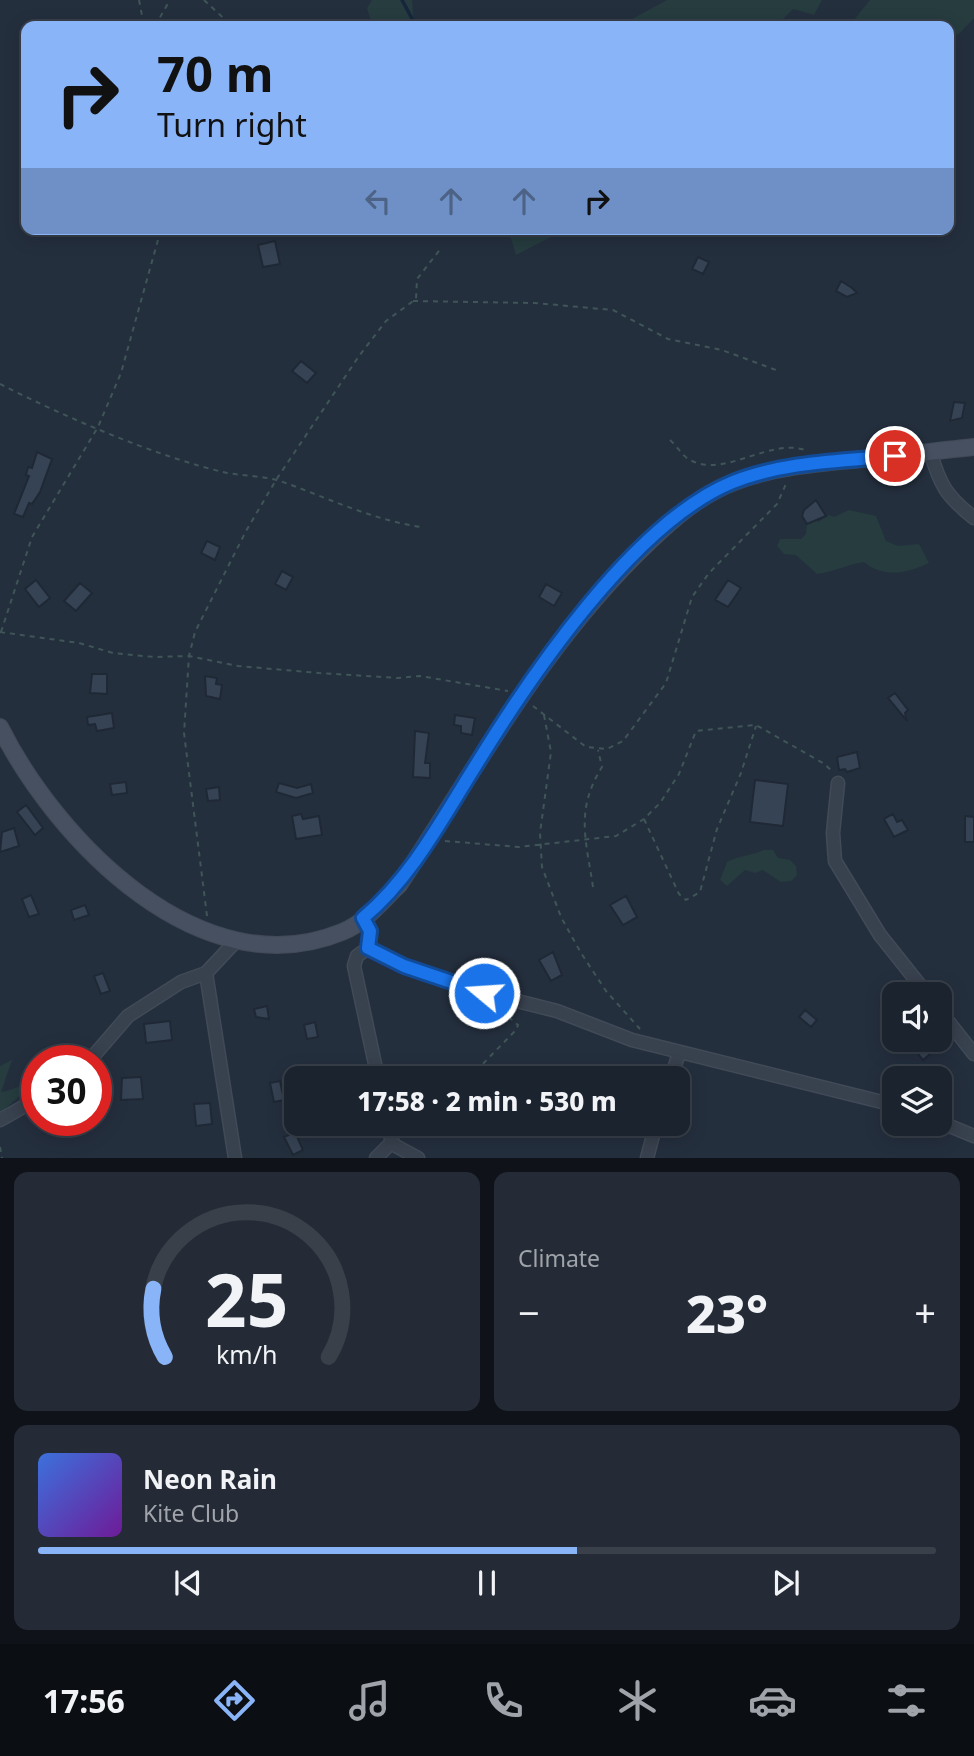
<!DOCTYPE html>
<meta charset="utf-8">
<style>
:root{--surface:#1b232e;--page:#242b36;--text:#f1f3f6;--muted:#a0a4aa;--line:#39404a;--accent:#8ab4f8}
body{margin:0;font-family:"Noto Sans",sans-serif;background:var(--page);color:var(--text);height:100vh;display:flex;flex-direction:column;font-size:26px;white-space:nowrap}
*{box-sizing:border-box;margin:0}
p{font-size:23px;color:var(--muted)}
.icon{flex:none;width:38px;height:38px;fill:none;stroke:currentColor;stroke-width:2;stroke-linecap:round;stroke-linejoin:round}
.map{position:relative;height:1158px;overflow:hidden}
.panel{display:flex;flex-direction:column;gap:14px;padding:14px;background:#0f1319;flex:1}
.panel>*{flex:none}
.top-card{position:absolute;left:21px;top:21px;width:933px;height:214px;border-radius:14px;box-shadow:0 4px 18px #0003,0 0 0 2px var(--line);background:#8ab4f8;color:#111;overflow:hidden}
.buttons{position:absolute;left:882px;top:982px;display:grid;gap:14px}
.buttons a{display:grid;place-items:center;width:70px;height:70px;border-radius:14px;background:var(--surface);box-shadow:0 4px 18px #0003,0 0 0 2px var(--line);font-size:35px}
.speed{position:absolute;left:21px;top:1045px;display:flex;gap:14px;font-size:35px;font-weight:700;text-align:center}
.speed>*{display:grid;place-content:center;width:91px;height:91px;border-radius:50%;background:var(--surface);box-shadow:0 4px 18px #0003,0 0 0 2px var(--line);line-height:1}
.speed .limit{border:10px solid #d22;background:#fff;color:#111}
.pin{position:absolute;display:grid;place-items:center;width:60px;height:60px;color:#fff;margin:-30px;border:4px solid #fff;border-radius:50%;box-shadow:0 2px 7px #0007}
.me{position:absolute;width:77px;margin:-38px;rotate:288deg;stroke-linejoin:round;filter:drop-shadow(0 0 5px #0008)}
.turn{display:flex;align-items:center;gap:24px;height:147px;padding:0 21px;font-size:32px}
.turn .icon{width:91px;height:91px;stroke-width:2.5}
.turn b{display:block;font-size:49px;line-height:60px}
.lanes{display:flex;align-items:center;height:66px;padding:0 21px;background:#0003;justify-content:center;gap:35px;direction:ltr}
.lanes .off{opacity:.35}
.big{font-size:52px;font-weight:800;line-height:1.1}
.panel .card{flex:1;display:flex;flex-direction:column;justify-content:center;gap:10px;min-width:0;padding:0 24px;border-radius:14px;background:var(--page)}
.panel .dial{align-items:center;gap:0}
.dial svg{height:182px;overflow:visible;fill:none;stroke:var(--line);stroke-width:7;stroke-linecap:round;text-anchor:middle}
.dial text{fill:var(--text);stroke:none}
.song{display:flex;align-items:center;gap:21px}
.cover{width:84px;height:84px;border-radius:10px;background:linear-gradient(135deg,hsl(220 70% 55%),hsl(280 70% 35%))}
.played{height:7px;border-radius:4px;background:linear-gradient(90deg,var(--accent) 60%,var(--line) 60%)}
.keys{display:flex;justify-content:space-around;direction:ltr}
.heat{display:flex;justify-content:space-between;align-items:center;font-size:38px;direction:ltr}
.panel .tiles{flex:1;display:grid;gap:14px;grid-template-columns:1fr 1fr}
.card:last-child{grid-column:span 2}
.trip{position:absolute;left:284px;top:1066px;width:406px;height:70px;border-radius:14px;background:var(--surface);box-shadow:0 4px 18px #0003,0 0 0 2px var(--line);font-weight:800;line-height:70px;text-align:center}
.tabs{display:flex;height:112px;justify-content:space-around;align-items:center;background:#0b0e12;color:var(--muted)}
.tabs .icon{width:49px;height:49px}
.tabs .on{color:var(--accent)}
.tabs b{font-size:32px;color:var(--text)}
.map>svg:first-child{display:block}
.green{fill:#263c3f}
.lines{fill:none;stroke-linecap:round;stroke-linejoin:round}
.stream{stroke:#17263c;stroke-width:3.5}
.building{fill:#364354;stroke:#1f2835;stroke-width:2}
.minor-casing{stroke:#414a57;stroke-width:15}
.secondary-casing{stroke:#414a57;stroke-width:18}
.path{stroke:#3f5557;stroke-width:2;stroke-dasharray:5 5;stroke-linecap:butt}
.minor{stroke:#38414e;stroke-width:12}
.secondary{stroke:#465061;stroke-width:16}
.route-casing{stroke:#114b97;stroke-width:18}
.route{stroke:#1a73e8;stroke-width:12}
</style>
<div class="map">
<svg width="974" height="1158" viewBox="0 0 974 1158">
<rect width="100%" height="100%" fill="#242f3e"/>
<path class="green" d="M372,0H412L414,26L381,23L372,25L367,8Z
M667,0H822L814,15L793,9L776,26H619Z
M870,0H974V18L959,34L949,37L948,26H849Z
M508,229H554L553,236L516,255Z
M849,510L876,516L886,541L898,546L919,544L929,563C907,573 885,579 864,562C848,564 834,572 817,574L796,555L784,554L777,546L780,539H801L806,534L807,524L815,520L818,522L829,515L834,517Z
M763,850H773L778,858L790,860L796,866L797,875L791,881L781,882L763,870L755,873L745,870L727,886L720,880L727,862C740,855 751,856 763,850Z
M12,1060L1,1092C14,1091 22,1083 35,1079L37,1075V1081L0,1113V1066Z"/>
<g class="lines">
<path class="stream" d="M402,0L416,26"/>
</g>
<path class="building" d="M275,241L280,264L263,267L258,245Z
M698,257L709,262L703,274L692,269Z
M841,281L852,288L857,293L847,297L836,291Z
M301,361L316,373L307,383L292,371Z
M954,402L965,403L962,418L950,421Z
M37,452L52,459L40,492L32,504L29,503L23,517L14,514L29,476L26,475L28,467L32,468Z
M816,500L826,516L807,524L802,516L804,510Z
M207,541L220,547L215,560L201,553Z
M282,571L293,577L286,590L275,584Z
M36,580L50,598L39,607L25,589Z
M728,580L741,588L728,607L715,600Z
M80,583L92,593L76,611L64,601Z
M546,584L562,593L554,606L539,597Z
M92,674H107V694L90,693Z
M205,676L217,678L216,684L222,685L220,699L206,696Z
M895,693L908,710L905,713L907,721L888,698Z
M112,713L114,728L97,731L95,724L88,725L87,717Z
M455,715L475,718L472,735L461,733V726L454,725Z
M415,731L429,733L425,763H430V778L413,777Z
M857,752L860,768L847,772L845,769L839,770L837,757Z
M755,780L788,784L783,826L750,822Z
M126,782L127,793L112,795L110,784Z
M279,783L297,788L311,784L313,793L296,798L276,792Z
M219,787L220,800L208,801L206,789Z
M26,805L43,828L35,835L17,812Z
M301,814L303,819L319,816L322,835L296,839L292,816Z
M893,814L897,822L902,820L908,830L894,837L884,819Z
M965,816L974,817V842H965Z
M14,828L19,846L0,852L2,832Z
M31,895L39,914L29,917L22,899Z
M626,896L637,917L623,925L610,905Z
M85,905L89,915L74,920L71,910Z
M553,952L562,975L551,981L539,960Z
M103,973L110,991L101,994L94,976Z
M267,1006L269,1019L256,1017L254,1009Z
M805,1010L817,1020L811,1027L799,1017Z
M170,1021L172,1040L146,1043L144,1024Z
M315,1022L318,1037L307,1039L304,1025Z
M918,1040H928L936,1049L923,1060L911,1045Z
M141,1077L143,1099L121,1100L122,1078Z
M280,1081L284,1100L274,1102L270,1083Z
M210,1103L212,1124L196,1126L194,1104Z
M295,1132L303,1150L293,1155L284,1137Z"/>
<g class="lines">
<g class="minor-casing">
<path id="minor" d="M930,451C940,485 946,496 974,518
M838,783L833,833L835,861L880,935L927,994
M363,918L370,931L368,948L404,966L465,988L557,1011L632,1040L894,1105
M368,948L357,956L354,966L378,1078
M206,973L235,1158
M940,1011L974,1054
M90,1060L128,1016L181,982L206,973L237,940
M671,1078L679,1053
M0,1120L37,1099
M940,1122L974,1136
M385,1124L394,1145L418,1158
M376,1158L392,1142
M647,1158L656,1124"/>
</g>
<g class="secondary-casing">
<path id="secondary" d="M0,727C57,841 201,990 342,932C365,923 382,901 399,885C479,765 542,644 648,543C673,519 700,495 734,482C781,464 835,462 885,457C914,454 944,450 974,447"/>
</g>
<path class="path" d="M139,0L144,26
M204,0L232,26
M155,26L170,0
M413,301L535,303L613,310L668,339L722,350L776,370
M0,384C65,417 157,457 227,473C245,476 263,476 280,481C326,497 372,520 421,527
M670,440C677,446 682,456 690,460C725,479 771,436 808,451
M0,632L79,643L113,653L154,657L189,656L238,666L319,673L398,678L420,676L508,691
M1,632L32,537L98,427L121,373L161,229
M533,706L586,747L607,749L623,741L666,683L692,597L709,573L777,504L786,484
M544,715L551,752L540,833L542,867L561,917L581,953L606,991L640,1029
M644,819L679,894L686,900L700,892L717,829L741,773L756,726
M445,841L519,847L616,836L644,819L660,803L679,774L696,731L756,725L823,763L833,772
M593,887C586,840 575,810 602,767L598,750
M207,916L184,733L189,656L195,632L246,531L276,480L359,356L386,321L416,299L417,279L442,247
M469,1078L516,1030L518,1025L499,1009
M401,1135L418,1124
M0,1147L2,1158"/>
<use href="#minor" class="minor"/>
<use href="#secondary" class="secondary"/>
</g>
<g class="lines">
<g class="route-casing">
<path id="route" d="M484,993L404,966L368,948L370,931L363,918C412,877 442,819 476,765C530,677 634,522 733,482C783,462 841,461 895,456"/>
</g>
<use href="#route" class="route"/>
</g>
</svg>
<div class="buttons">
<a><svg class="icon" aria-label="sound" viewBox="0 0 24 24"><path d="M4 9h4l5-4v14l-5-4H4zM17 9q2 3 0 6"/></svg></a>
<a><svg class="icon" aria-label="layers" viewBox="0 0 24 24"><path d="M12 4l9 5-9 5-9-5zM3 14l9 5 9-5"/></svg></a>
</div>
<div class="speed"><div class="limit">30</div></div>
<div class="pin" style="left:895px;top:456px;background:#d93025"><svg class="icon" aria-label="arrive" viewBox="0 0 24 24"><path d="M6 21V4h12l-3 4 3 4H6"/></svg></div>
<svg class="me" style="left:484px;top:993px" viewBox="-20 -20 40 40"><circle r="17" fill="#1a73e8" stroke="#fff" stroke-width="3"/><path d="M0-11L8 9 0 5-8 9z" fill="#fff"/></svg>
<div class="trip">17:58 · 2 min · 530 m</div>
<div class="top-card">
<div class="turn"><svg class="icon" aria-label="right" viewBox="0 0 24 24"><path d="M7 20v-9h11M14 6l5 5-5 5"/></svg><div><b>70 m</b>Turn right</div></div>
<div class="lanes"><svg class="icon off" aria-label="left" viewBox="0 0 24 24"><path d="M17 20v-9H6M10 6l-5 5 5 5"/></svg><svg class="icon off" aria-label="ahead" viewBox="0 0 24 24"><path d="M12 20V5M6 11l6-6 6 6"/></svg><svg class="icon off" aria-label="ahead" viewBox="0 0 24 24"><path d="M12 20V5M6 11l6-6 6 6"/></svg><svg class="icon" aria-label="right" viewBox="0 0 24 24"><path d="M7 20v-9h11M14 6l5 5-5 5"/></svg></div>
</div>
</div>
<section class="panel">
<div class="tiles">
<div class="card dial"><svg viewBox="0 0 100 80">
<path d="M14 69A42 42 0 1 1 86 69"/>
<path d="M14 69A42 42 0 0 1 9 39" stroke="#8ab4f8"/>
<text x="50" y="56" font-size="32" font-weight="700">25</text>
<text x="50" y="72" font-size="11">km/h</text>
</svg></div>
<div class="card"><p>Climate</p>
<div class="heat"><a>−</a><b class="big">23°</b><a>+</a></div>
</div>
<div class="card">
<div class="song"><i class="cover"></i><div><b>Neon Rain</b><p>Kite Club</p></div></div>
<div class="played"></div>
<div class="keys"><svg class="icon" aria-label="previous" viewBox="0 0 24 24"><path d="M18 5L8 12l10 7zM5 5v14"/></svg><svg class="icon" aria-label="pause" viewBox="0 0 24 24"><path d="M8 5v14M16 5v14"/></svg><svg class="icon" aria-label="next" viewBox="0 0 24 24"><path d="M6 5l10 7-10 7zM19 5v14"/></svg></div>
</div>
</div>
</section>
<nav class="tabs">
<b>17:56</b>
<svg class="icon on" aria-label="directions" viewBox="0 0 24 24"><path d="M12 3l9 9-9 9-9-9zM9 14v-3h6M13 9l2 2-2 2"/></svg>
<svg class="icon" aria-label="music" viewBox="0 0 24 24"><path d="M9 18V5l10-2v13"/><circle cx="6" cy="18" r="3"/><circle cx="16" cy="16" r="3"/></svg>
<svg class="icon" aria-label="phone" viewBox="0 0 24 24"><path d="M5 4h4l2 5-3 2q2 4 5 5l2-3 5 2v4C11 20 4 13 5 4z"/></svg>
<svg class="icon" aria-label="climate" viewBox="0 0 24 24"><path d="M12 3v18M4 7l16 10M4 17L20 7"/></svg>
<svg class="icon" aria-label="car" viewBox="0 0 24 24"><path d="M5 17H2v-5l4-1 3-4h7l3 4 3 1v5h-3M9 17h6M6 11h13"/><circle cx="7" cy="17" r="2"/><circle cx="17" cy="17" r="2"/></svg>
<svg class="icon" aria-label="filters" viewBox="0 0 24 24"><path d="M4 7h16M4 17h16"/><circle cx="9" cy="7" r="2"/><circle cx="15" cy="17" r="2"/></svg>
</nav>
